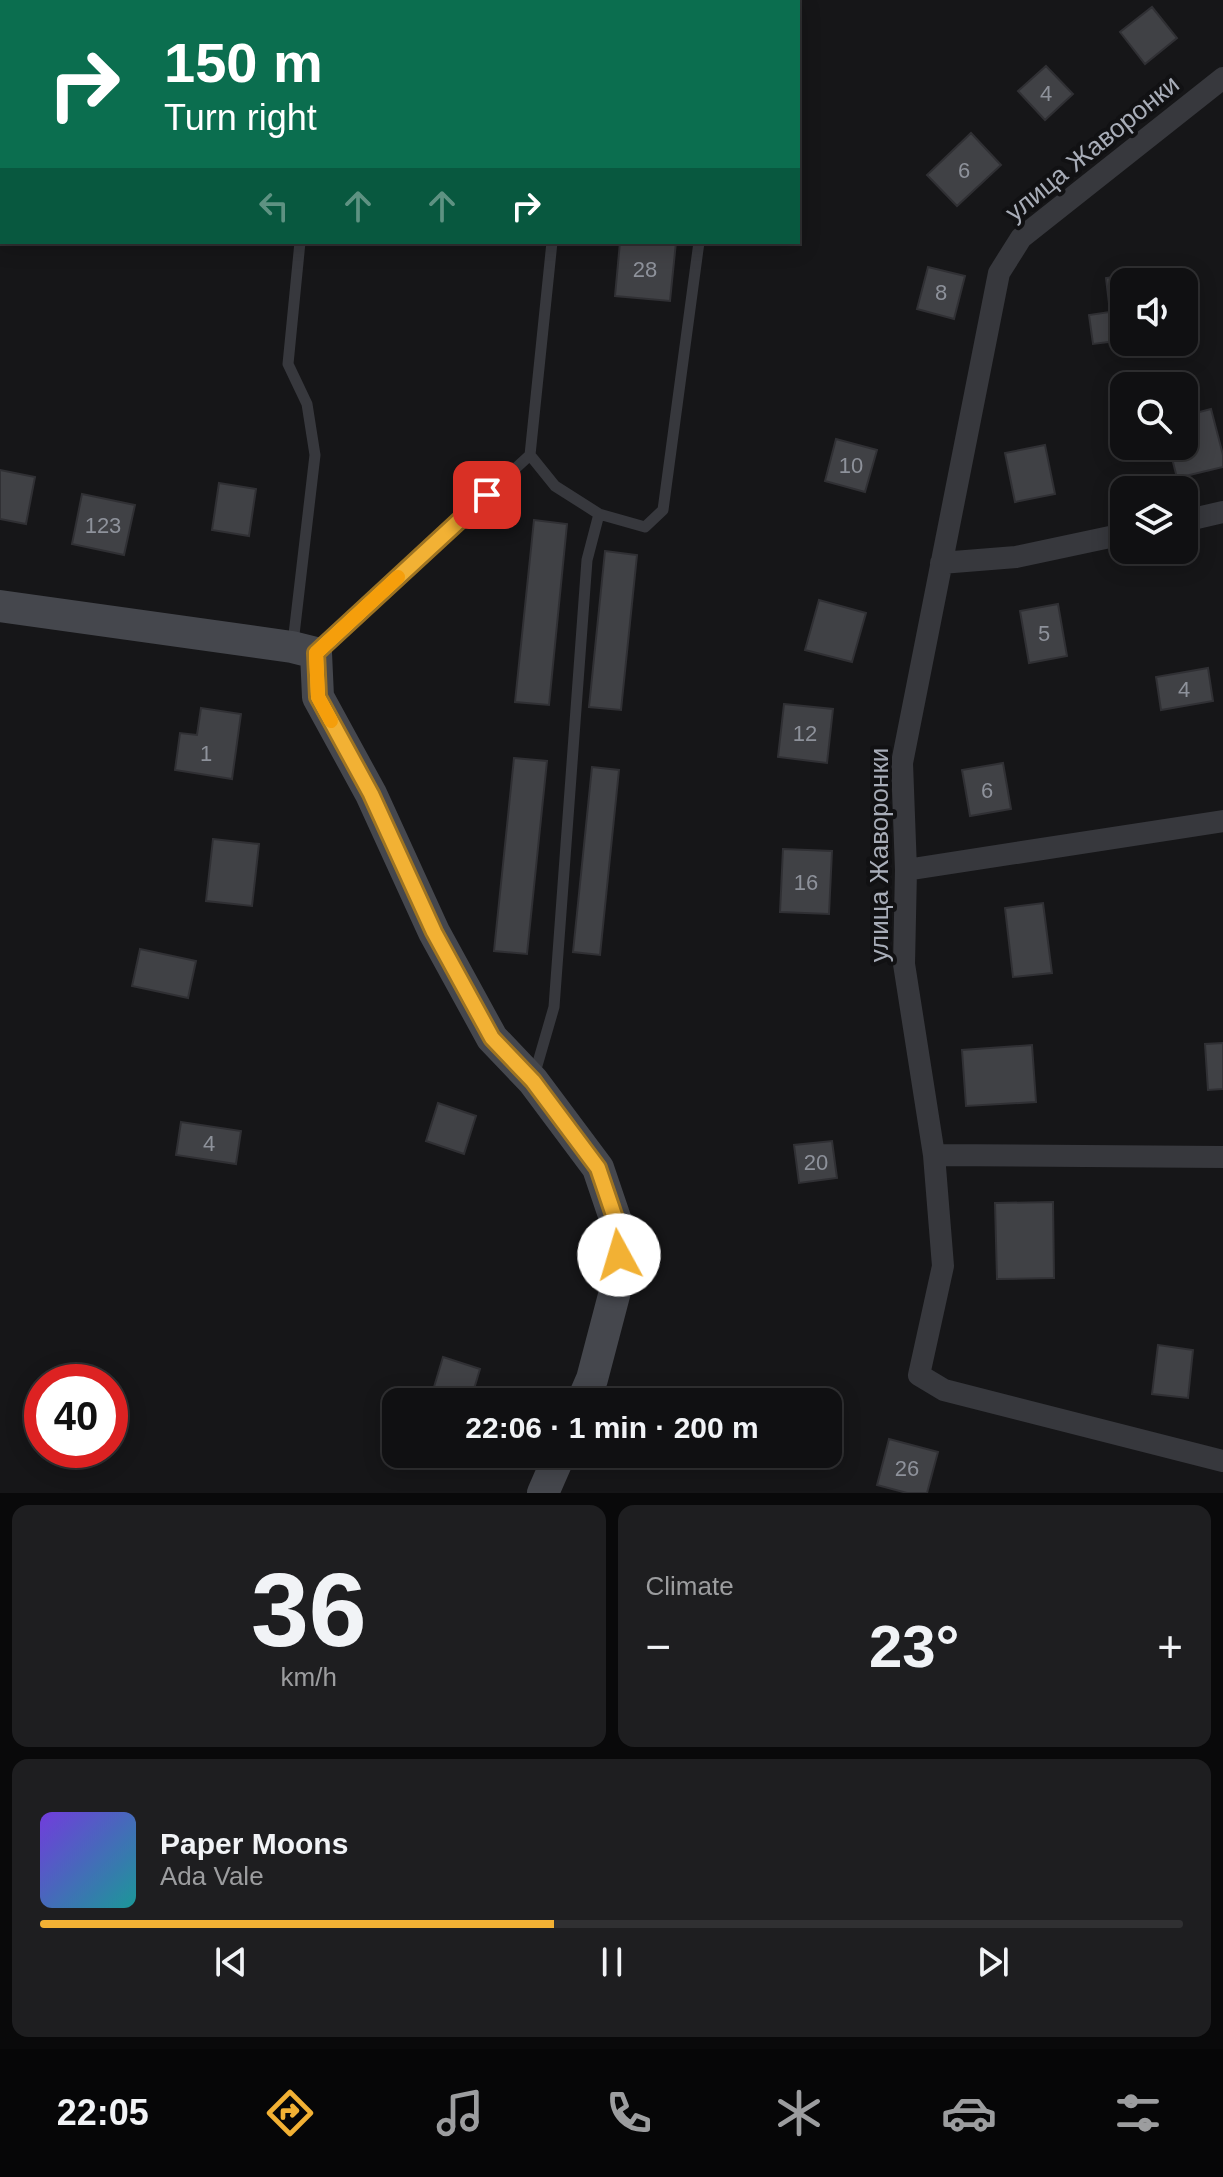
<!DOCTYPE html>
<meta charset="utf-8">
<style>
:root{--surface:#101012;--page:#1e1e20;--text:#f1f3f6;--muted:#9c9d9f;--line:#303032;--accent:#f2b134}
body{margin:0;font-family:Arial,sans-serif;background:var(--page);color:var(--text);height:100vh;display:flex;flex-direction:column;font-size:30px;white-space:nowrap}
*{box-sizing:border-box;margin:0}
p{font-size:26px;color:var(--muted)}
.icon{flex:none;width:44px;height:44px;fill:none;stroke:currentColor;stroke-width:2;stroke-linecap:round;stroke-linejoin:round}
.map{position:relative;height:1493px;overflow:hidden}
.drawer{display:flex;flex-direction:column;gap:12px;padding:12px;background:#09090a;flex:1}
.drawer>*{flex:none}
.guide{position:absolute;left:0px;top:0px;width:800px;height:244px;box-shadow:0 4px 20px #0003,0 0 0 2px var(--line);background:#0b6e4f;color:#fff;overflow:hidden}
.buttons{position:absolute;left:1110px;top:268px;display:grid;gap:16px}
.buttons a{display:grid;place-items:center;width:88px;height:88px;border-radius:16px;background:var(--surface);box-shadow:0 4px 20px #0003,0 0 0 2px var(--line);font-size:40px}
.speed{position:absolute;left:24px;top:1364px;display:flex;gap:16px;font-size:40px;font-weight:700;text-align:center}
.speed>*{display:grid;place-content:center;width:104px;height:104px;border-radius:50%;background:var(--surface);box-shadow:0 4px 20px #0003,0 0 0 2px var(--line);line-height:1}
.speed .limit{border:12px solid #d22;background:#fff;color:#111}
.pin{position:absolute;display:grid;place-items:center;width:68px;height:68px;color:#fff;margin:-34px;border-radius:16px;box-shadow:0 4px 12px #0006}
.me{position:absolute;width:88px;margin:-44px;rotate:354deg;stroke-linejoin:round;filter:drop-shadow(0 0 6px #0008)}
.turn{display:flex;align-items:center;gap:28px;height:168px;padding:0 32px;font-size:36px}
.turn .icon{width:104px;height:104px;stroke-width:2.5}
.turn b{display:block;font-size:56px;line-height:68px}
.lanes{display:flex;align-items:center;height:76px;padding:0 32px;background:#0003;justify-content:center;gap:40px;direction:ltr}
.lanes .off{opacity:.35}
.big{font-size:60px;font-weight:800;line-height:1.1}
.drawer .widget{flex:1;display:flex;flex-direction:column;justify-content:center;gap:12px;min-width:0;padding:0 28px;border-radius:16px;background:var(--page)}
.drawer .dial{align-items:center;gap:0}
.dial b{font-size:104px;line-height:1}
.song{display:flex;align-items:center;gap:24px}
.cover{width:96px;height:96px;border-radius:12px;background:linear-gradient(135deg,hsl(260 70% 55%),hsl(180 70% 35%))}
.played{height:8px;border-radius:4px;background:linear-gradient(90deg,var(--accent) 45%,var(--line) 45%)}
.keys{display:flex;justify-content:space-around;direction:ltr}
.heat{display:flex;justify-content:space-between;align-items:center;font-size:44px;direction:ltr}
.drawer .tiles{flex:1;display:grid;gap:12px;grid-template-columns:1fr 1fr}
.widget:last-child{grid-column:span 2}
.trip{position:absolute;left:382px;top:1388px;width:460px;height:80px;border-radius:16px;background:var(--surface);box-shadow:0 4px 20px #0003,0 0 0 2px var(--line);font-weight:800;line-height:80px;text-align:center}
.tab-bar{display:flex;height:128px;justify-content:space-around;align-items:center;background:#060607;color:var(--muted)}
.tab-bar .icon{width:56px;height:56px}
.tab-bar .current{color:var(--accent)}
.tab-bar b{font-size:36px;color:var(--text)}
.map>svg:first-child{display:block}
.building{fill:#404145;stroke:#303034;stroke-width:2}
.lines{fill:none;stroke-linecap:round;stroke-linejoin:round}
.lane{stroke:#37383d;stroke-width:11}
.street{stroke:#37383d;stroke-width:22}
.secondary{stroke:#45474d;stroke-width:32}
.route-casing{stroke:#9d7322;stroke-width:20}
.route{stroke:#f2b134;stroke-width:14}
.slow{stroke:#f59e0b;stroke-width:14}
.labels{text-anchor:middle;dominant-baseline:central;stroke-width:8;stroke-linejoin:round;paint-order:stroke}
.number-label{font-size:22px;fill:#8e929b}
.street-label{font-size:26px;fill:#a8adb8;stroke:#111113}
</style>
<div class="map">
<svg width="1223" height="1493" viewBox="0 0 1223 1493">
<rect width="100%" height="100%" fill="#161618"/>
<path class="building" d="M509,0H564L508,2Z
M648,0H704L648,2Z
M1152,7L1177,38L1145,64L1120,32Z
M1046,66L1073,94L1045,120L1018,91Z
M971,133L1001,165L957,206L927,175Z
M620,242H676L670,301L615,296Z
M928,267L965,276L954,319L917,309Z
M1141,273L1142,282H1124V340L1093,344L1089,315L1110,312L1106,278Z
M1211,409L1223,455V467L1177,478L1169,446H1184V416Z
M836,439L877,450L865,492L825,481Z
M1045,445L1055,494L1015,502L1005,453Z
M0,470L35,477L26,524L0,519Z
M219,483L256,489L249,536L212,530Z
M82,494L135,505L124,555L72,544Z
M534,520L567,524L549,705L515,702Z
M605,551L637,555L621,710L589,707Z
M819,600L866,613L852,662L805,650Z
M1058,604L1067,656L1029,663L1020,611Z
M1208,668L1213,701L1161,710L1156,677Z
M784,704L833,709L827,763L778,757Z
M201,708L241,714L232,779L175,770L180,733L197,735Z
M514,758L547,761L527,954L494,951Z
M1003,763L1011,809L970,816L962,770Z
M592,767L619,770L600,955L573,952Z
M213,839L259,844L252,906L206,901Z
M783,849L832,851L829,914L780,912Z
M1043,903L1052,973L1013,977L1005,908Z
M140,949L196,961L188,998L132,986Z
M1223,1043V1089L1208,1090L1205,1044Z
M1032,1045L1036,1102L966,1106L962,1050Z
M438,1103L476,1116L464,1154L426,1141Z
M181,1122L241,1131L236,1164L176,1155Z
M832,1141L837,1178L799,1183L794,1145Z
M1053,1202L1054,1278L997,1279L995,1203Z
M1158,1345L1193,1350L1188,1398L1152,1394Z
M443,1357L480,1369L471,1399L434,1387Z
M889,1439L938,1452L927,1493H907L877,1485Z"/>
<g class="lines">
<path class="lane" d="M254,2V0
M579,2L580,0
M730,2V0
M530,455L555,486L599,514L645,527L663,510L699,242
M293,643L315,455L307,404L288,364L300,242
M317,651L530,455L552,242
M534,1076L554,1007L587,560L599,514"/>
<path class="street" d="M1223,78L1021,238L999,273L902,763L906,870L904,964L934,1155L943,1266L919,1375L944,1390L1223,1461
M1184,521L1223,512
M941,563L1016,557L1124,534
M906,870L1223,821
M934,1155L1223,1157"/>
<path class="secondary" d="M0,606L292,647L316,653L318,697L371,794L434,932L492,1038L533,1081L598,1168L619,1230L618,1280L592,1379L582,1402
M543,1493L560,1454"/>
</g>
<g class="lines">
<g class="route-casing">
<path id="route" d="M487,495L316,653L318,697L371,794L434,932L492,1038L533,1081L598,1168L619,1230V1255"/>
</g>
<use href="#route" class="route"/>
<path class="slow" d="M331,721L318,697L316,653L398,577"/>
</g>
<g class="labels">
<g class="number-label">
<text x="1046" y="93">4</text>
<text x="964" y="170">6</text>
<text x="645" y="269">28</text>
<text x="941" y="292">8</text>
<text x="851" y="465">10</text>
<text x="103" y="525">123</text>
<text x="1044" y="633">5</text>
<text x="1184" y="689">4</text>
<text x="805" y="733">12</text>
<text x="206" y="753">1</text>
<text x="987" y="790">6</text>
<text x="806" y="882">16</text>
<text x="209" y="1143">4</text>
<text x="816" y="1162">20</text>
<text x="907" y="1468">26</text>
</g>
<g class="street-label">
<text transform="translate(1092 148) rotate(-39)">улица Жаворонки</text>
<text transform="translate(879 855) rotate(-90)">улица Жаворонки</text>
</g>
</g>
</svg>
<div class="buttons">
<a><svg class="icon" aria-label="sound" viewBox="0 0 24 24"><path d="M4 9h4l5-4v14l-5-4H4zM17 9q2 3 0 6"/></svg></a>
<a><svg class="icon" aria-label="search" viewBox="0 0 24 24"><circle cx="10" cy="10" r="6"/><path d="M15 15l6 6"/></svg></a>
<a><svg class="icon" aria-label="layers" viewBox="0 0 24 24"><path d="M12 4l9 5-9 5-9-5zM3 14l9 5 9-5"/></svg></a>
</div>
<div class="speed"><div class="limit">40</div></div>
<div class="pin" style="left:487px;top:495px;background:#d93025"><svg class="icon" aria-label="arrive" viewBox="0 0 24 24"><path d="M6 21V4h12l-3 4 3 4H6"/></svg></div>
<svg class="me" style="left:619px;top:1255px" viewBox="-20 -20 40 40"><circle r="19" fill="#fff"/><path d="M0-13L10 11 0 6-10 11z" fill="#f2b134"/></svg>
<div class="trip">22:06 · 1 min · 200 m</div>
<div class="guide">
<div class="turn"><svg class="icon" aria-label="right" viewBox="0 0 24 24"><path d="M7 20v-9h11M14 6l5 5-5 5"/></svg><div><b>150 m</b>Turn right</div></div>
<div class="lanes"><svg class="icon off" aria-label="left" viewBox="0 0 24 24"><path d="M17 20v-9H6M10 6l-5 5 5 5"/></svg><svg class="icon off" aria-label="ahead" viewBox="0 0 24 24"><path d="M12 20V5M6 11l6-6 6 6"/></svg><svg class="icon off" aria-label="ahead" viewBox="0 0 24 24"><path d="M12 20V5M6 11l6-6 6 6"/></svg><svg class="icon" aria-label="right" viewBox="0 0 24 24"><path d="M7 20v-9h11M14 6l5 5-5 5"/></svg></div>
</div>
</div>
<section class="drawer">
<div class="tiles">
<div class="widget dial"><b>36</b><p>km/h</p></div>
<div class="widget"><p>Climate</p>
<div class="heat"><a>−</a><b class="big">23°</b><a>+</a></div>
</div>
<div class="widget">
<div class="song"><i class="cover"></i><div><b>Paper Moons</b><p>Ada Vale</p></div></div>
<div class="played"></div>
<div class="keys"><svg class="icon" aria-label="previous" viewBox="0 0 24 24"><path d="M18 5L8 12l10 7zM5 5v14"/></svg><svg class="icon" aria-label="pause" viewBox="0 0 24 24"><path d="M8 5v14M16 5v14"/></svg><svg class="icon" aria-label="next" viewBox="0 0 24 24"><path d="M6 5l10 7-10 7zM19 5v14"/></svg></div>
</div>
</div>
</section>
<nav class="tab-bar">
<b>22:05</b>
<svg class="icon current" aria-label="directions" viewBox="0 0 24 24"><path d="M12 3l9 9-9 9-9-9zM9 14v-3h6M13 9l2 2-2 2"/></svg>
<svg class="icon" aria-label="music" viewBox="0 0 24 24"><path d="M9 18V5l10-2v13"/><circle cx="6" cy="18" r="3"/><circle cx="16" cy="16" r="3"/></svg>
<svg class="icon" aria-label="phone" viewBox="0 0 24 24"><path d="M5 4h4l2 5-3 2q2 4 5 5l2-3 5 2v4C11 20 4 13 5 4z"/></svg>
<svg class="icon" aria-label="climate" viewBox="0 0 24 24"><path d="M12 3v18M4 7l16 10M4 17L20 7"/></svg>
<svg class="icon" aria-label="car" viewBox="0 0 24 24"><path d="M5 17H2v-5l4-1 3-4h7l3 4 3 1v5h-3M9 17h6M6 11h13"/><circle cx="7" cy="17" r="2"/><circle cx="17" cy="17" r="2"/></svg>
<svg class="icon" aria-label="filters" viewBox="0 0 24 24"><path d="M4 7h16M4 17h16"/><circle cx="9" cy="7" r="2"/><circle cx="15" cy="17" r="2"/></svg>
</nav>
